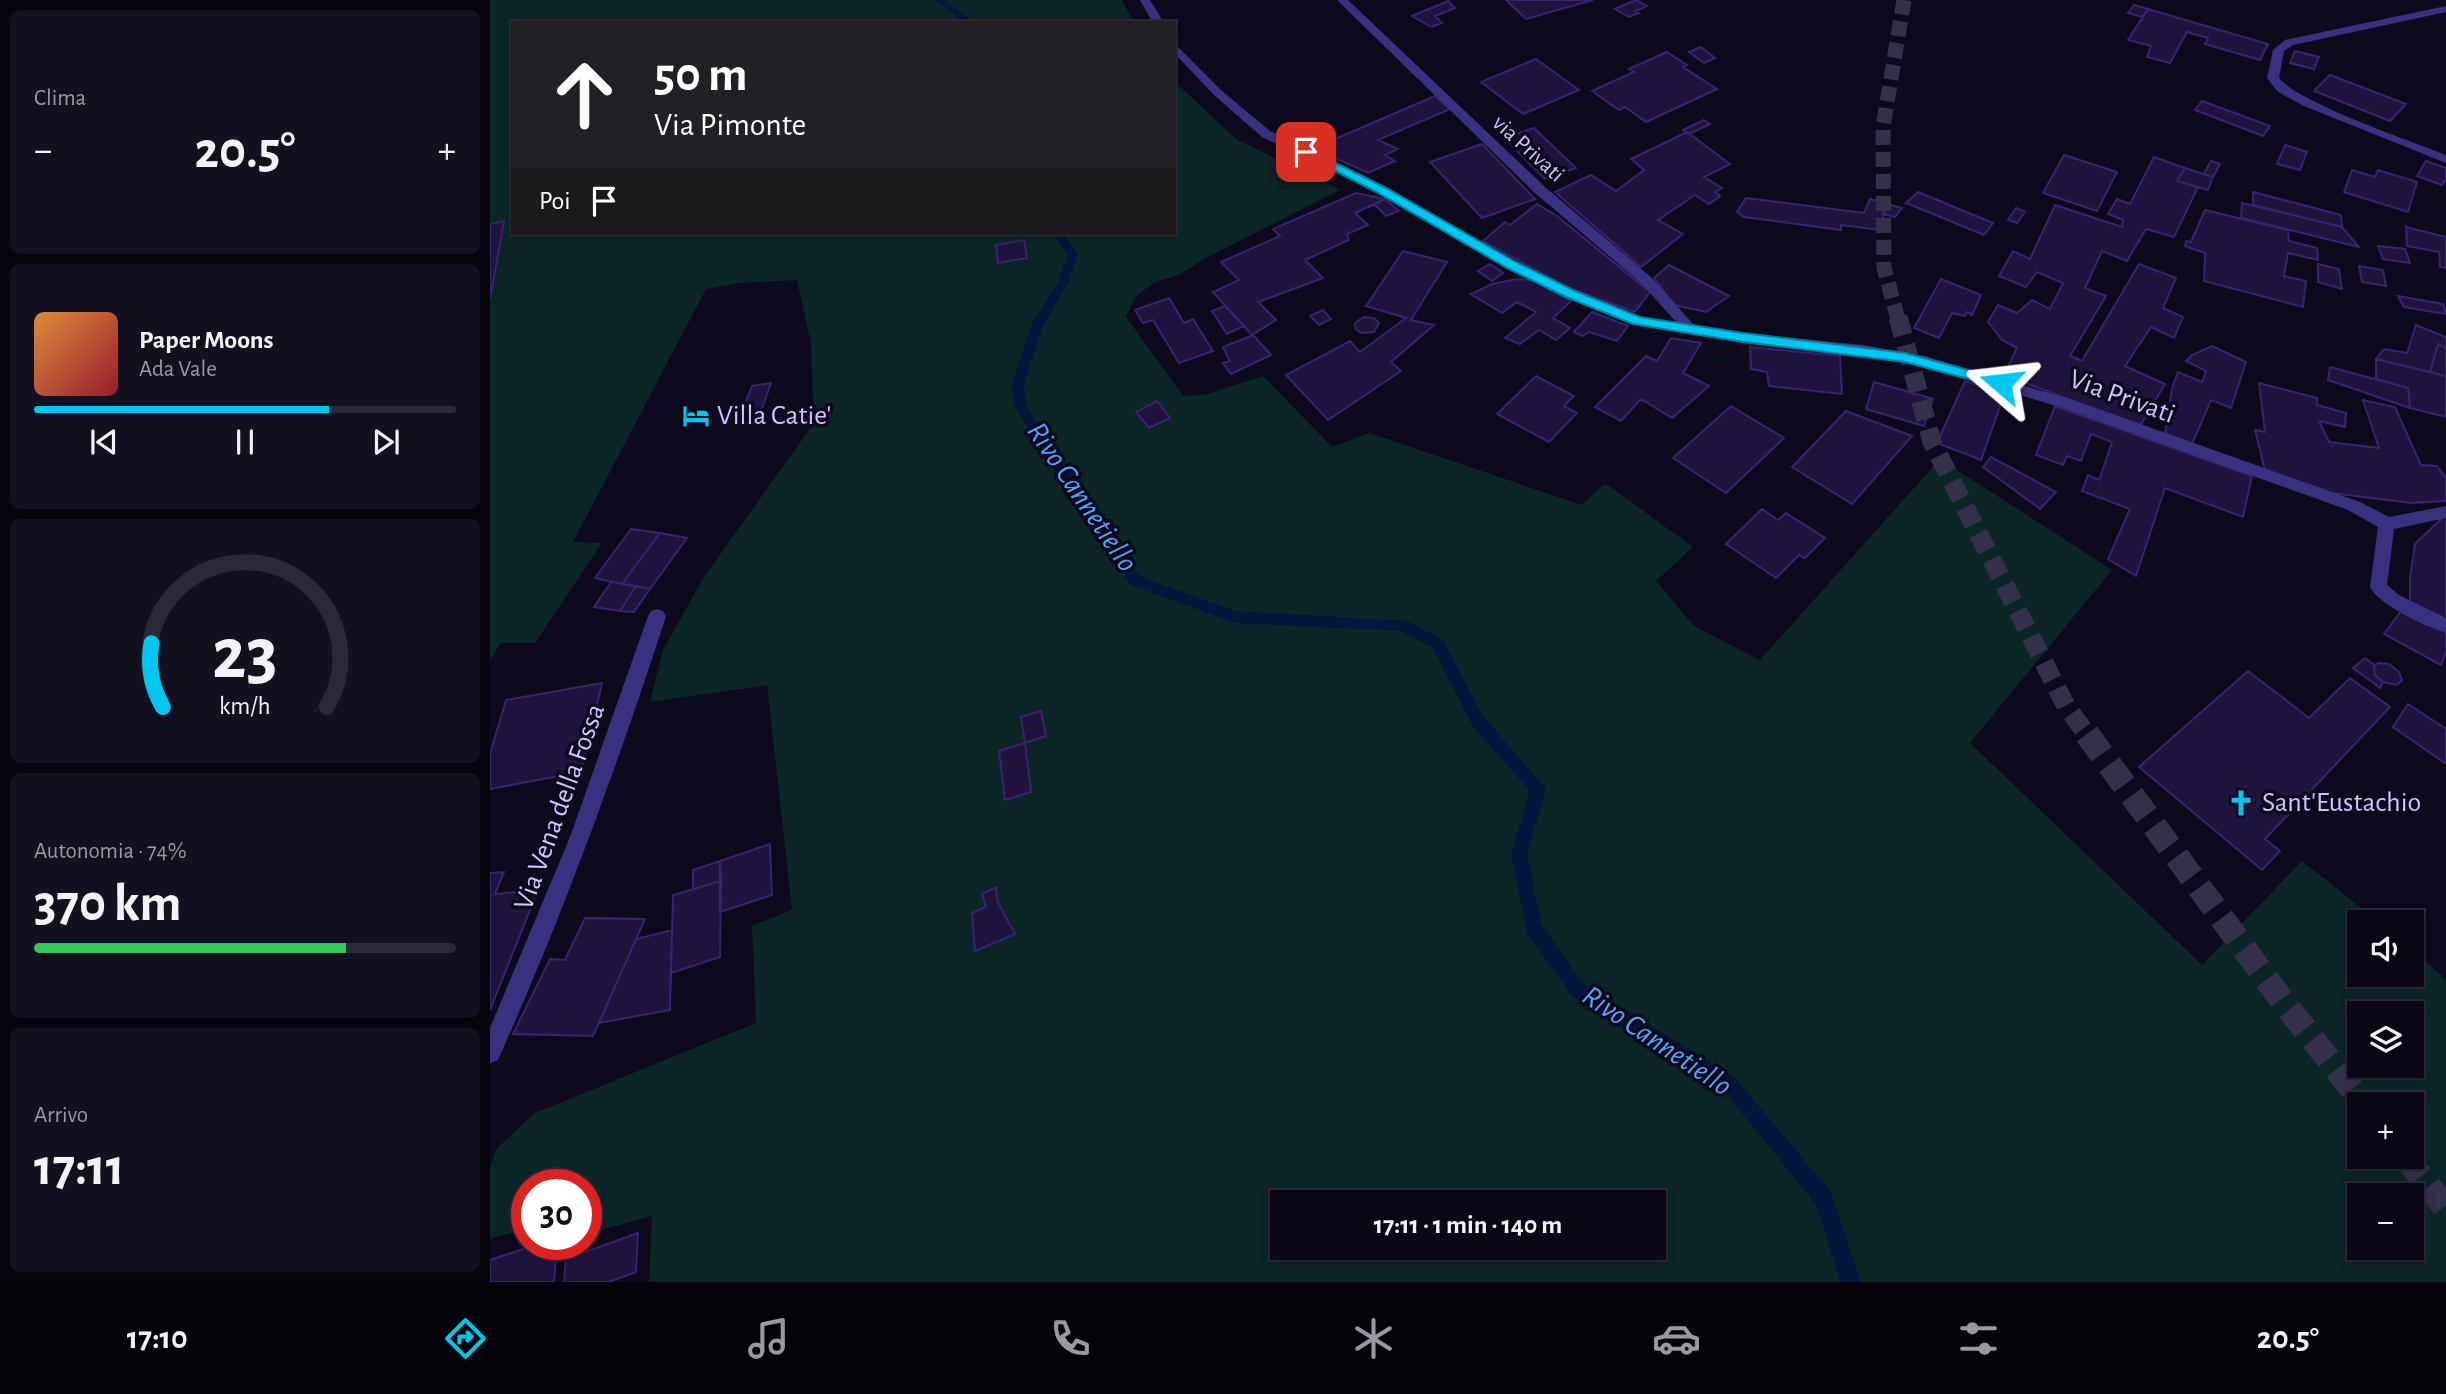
<!DOCTYPE html>
<html lang="it">
<meta charset="utf-8">
<style>
:root{--surface:#0a0816;--page:#13111f;--text:#f1f3f6;--muted:#999aa1;--line:#2a2935;--accent:#00c7f1}
body{margin:0;font-family:"Alegreya Sans",sans-serif;background:var(--page);color:var(--text);height:100vh;display:flex;flex-direction:column;font-size:26px;white-space:nowrap}
*{box-sizing:border-box;margin:0}
p{font-size:23px;color:var(--muted)}
.icon{flex:none;width:38px;height:38px;fill:none;stroke:currentColor;stroke-width:2;stroke-linecap:round;stroke-linejoin:round}
.map{position:relative;flex:1;overflow:hidden}
.details{display:flex;flex-direction:column;gap:10px;padding:10px;background:#06040c;width:490px}
.details>*{flex:none}
.top-card{position:absolute;left:21px;top:21px;width:665px;height:214px;border-radius:0px;box-shadow:0 4px 10px #0003,0 0 0 2px var(--line);background:#202124;color:#fff;overflow:hidden}
.buttons{position:absolute;left:1857px;top:910px;display:grid;gap:14px}
.buttons a{display:grid;place-items:center;width:77px;height:77px;border-radius:0px;background:var(--surface);box-shadow:0 4px 10px #0003,0 0 0 2px var(--line);font-size:35px}
.speed{position:absolute;left:21px;top:1169px;display:flex;gap:14px;font-size:35px;font-weight:700;text-align:center}
.speed>*{display:grid;place-content:center;width:91px;height:91px;border-radius:50%;background:var(--surface);box-shadow:0 4px 10px #0003,0 0 0 2px var(--line);line-height:1}
.speed .limit{border:10px solid #d22;background:#fff;color:#111}
.pin{position:absolute;display:grid;place-items:center;width:60px;height:60px;color:#fff;margin:-30px;border-radius:14px;box-shadow:0 4px 10px #0006}
.me{position:absolute;width:77px;margin:-38px;rotate:287deg;stroke-linejoin:round;filter:drop-shadow(0 0 5px #0008)}
.turn{display:flex;align-items:center;gap:24px;height:147px;padding:0 28px;font-size:32px}
.turn .icon{width:91px;height:91px;stroke-width:2.5}
.turn b{display:block;font-size:49px;line-height:60px}
.then{display:flex;align-items:center;height:66px;padding:0 28px;background:#0003;gap:14px;font-size:26px}
.big{font-size:52px;font-weight:600;line-height:1.1}
.details .card{flex:1;display:flex;flex-direction:column;justify-content:center;gap:10px;min-width:0;padding:0 24px;border-radius:10px;background:var(--page)}
.details .dial{align-items:center;gap:0}
.dial svg{height:182px;overflow:visible;fill:none;stroke:var(--line);stroke-width:7;stroke-linecap:round;text-anchor:middle}
.dial text{fill:var(--text);stroke:none}
.song{display:flex;align-items:center;gap:21px}
.cover{width:84px;height:84px;border-radius:10px;background:linear-gradient(135deg,hsl(30 70% 55%),hsl(350 70% 35%))}
.played{height:7px;border-radius:4px;background:linear-gradient(90deg,var(--accent) 70%,var(--line) 70%)}
.keys{display:flex;justify-content:space-around;direction:ltr}
.heat{display:flex;justify-content:space-between;align-items:center;font-size:38px;direction:ltr}
.charge{height:10px;border-radius:5px;background:linear-gradient(90deg,#34c759 74%,var(--line) 0)}
.trip{position:absolute;left:780px;top:1190px;width:396px;height:70px;border-radius:0px;background:var(--surface);box-shadow:0 4px 10px #0003,0 0 0 2px var(--line);font-weight:600;line-height:70px;text-align:center}
.tabs{display:flex;height:112px;justify-content:space-around;align-items:center;background:#040309;color:var(--muted)}
.tabs .icon{width:49px;height:49px}
.tabs .active{color:var(--accent)}
.tabs b{font-size:32px;color:var(--text)}
main{display:flex;flex:1;min-height:0}
.map>svg:first-child{display:block}
.green{fill:#0c2627;fill-rule:evenodd}
.lines{fill:none;stroke-linecap:round;stroke-linejoin:round}
.stream{fill:#05153b;fill-rule:evenodd}
.building{fill:#20143f;stroke:#38246d;stroke-width:2}
.highway-tunnel-far2{stroke:#35304a;stroke-width:15;stroke-dasharray:15 7;stroke-linecap:butt}
.highway-tunnel-far1{stroke:#35304a;stroke-width:19;stroke-dasharray:19 10;stroke-linecap:butt}
.highway-tunnel{stroke:#35304a;stroke-width:25;stroke-dasharray:25 13;stroke-linecap:butt}
.minor{fill:#393180;fill-rule:evenodd}
.route{fill:#00c7f1;stroke:#00819d;stroke-width:2}
.labels{text-anchor:middle;dominant-baseline:central;stroke-width:7;stroke-linejoin:round;paint-order:stroke}
.far-street-label{font-size:23px;fill:#d0c6ff;stroke:#0e0a1d}
.street-label{font-size:28px;fill:#d0c6ff;stroke:#0e0a1d}
.poi-label{font-size:28px;fill:#d0c6ff;stroke:#0e0a1d;text-anchor:start}
.water-label{font-size:30px;font-style:italic;fill:#54a3ff;stroke:#0e0a1d}
</style>
<main>
<section class="details">
<div class="card"><p>Clima</p>
<div class="heat"><a>−</a><b class="big">20.5°</b><a>+</a></div>
</div>
<div class="card">
<div class="song"><i class="cover"></i><div><b>Paper Moons</b><p>Ada Vale</p></div></div>
<div class="played"></div>
<div class="keys"><svg class="icon" aria-label="previous" viewBox="0 0 24 24"><path d="M18 5L8 12l10 7zM5 5v14"/></svg><svg class="icon" aria-label="pause" viewBox="0 0 24 24"><path d="M8 5v14M16 5v14"/></svg><svg class="icon" aria-label="next" viewBox="0 0 24 24"><path d="M6 5l10 7-10 7zM19 5v14"/></svg></div>
</div>
<div class="card dial"><svg viewBox="0 0 100 80">
<path d="M14 69A42 42 0 1 1 86 69"/>
<path d="M14 69A42 42 0 0 1 9 41" stroke="#00c7f1"/>
<text x="50" y="56" font-size="32" font-weight="700">23</text>
<text x="50" y="72" font-size="11">km/h</text>
</svg></div>
<div class="card"><p>Autonomia · 74%</p><b class="big">370 km</b><div class="charge"></div></div>
<div class="card"><p>Arrivo</p><b class="big">17:11</b></div>
</section>
<div class="map">
<svg width="1956" height="1282" viewBox="0 0 1956 1282">
<rect width="100%" height="100%" fill="#0e0a1d"/>
<path class="green" d="M0,0H632L644,23H23V233H684V81L746,139L850,190L714,259L689,275L665,282L646,296L636,317L693,396L714,395L773,376L842,447L879,433L1092,505L1115,483L1203,547L1166,581L1204,626L1270,660L1450,459L1622,570L1480,743L1712,965L1812,861L1889,922H1869V975H1922V949L1956,980V1282H159L162,1216L96,1234V1185H37V1228L0,1239V1167L7,1148L45,1113L266,1023L262,926L302,910L277,685L160,702L173,650L214,577L324,423L321,344L307,280L249,283L216,289L83,542L112,543L45,643H11L0,660ZM1869,1013H1922V1066H1869ZM1869,1104H1922V1157H1869ZM1869,1195H1922V1248H1869ZM793,1202H1164V1248H793Z"/>
<g class="lines">
<path class="stream" d="M446,0H455L484,23H474Z
M563,233H573L587,254L579,281L554,324L534,384L536,405L609,520L651,577L745,611L917,621L953,640L992,715L1056,789L1037,853L1051,924L1094,984L1245,1078L1341,1192L1371,1282H1351L1326,1204L1233,1090L1082,996L1037,933L1021,853L1040,791L982,725L943,648L910,631L745,623L641,585L599,528L524,405L522,384L542,324L569,281L577,254Z"/>
</g>
<path class="building" d="M1016,0H1103L1036,19Z
M1146,0L1157,6L1146,11L1149,13L1139,17L1125,9Z
M958,1L965,8L945,16L952,23L941,27L922,16Z
M1644,5L1658,9L1652,17L1638,13Z
M1658,9L1778,44L1770,60L1715,44L1718,38L1697,32L1680,63L1657,57L1661,46L1638,40Z
M1211,47L1225,58L1214,63L1199,52Z
M1805,51L1829,57L1824,69L1800,63Z
M1177,52L1197,65L1193,67L1227,89L1156,122L1135,107L1129,110L1102,91L1144,72L1139,69Z
M1046,59L1089,90L1033,114L991,82Z
M1840,75L1916,104L1900,121L1824,91Z
M945,96L960,109L888,140L908,149L895,155L905,161L878,173L824,148Z
M1712,101L1780,126L1773,136L1705,110Z
M1214,120L1220,124L1199,134L1193,130Z
M1044,128L1086,168L1055,179L1014,138Z
M1197,132L1240,164L1214,177L1232,188L1225,192L1230,196L1219,204L1205,195L1168,220L1193,234L1151,267L1065,192L1101,175L1126,191L1154,170L1141,159Z
M992,144L1045,199L992,218L940,162Z
M1795,145L1817,152L1810,170L1787,164Z
M1574,155L1627,172L1607,211L1553,193Z
M1664,157L1695,168L1687,181L1708,187L1684,237L1656,229L1637,261L1612,251L1595,288L1616,296L1580,356L1592,361L1649,264L1686,278L1673,308L1693,317L1684,338L1661,327L1635,366L1675,384L1650,426L1514,375L1527,348L1512,340L1498,322L1508,305L1527,313L1542,300L1560,309L1573,283L1547,272L1536,287L1509,276L1523,251L1540,259L1565,205L1632,227L1633,220L1618,214L1627,199L1640,204Z
M1721,161L1730,164L1723,177L1714,174Z
M1936,161L1956,168V178L1952,185L1927,176Z
M1695,168L1723,177L1718,190L1687,181Z
M1862,170L1885,177L1888,170L1927,182L1918,212L1854,192Z
M1428,192L1503,223L1494,235L1416,203Z
M1763,192L1851,215L1852,227L1763,205Z
M866,193L895,199L865,213L878,225L857,234L859,240L815,260L833,278L768,302L786,320L762,335L723,292L749,280L731,262L790,236L783,229Z
M1256,198L1374,213L1380,199L1397,204L1389,230L1351,225V230L1254,217L1247,212Z
M895,199L909,211L896,216L884,204Z
M1752,203L1852,227L1869,247L1751,218Z
M1047,204L1067,216L1160,292L1145,312L1077,287L993,241L1015,222L1020,225Z
M1397,204L1412,208L1405,217L1393,214Z
M1526,208L1535,212L1527,223L1518,220Z
M1715,210L1798,230L1799,241L1827,248L1828,260L1798,253L1794,276L1816,281L1813,307L1714,281L1715,253L1695,246L1696,241L1701,242Z
M14,221L0,299V224Z
M1916,227L1956,237V268L1950,267L1949,252L1917,246Z
M534,240L537,258L508,263L506,245Z
M1888,246L1915,249L1920,263L1893,259Z
M913,251L957,262L921,320L944,325L901,362L911,371L838,420L796,375L860,341L870,352L916,318L876,306Z
M1000,264L1013,273L1002,281L988,271Z
M1828,264L1849,269L1852,289L1828,282Z
M1179,265L1239,296L1216,312L1184,305L1164,278Z
M1869,266L1893,270L1896,286L1872,282Z
M1027,279L1043,280L1081,301L1063,318L1080,328L1066,340L1049,330L1030,344L1015,338L1046,312L1027,302L1012,313L981,294L1002,284Z
M1451,279L1491,295L1482,315L1477,312L1475,316L1462,313L1449,338L1424,328Z
M1908,296L1953,304L1956,314L1914,307Z
M679,298L694,323L703,319L723,351L689,363L663,320L653,323L645,310Z
M735,306L754,326L737,334L722,311Z
M833,310L841,319L829,325L820,316Z
M1102,312L1138,326L1127,341L1099,332L1092,336L1084,332Z
M874,317L884,318L889,323L884,332L871,333L866,329L865,323Z
M1926,325L1956,337V348L1948,344L1940,372L1886,359L1894,349L1917,353Z
M763,335L781,355L741,374L733,363L740,361L733,347Z
M1181,338L1211,343L1193,373L1219,386L1182,418L1151,399L1131,421L1105,407L1156,356L1167,361Z
M1948,344L1956,348V376L1940,372Z
M1722,346L1756,362L1741,408L1721,400L1702,444L1675,434L1682,388L1688,372L1712,382L1716,371L1696,361L1702,355Z
M1260,347L1350,356L1352,394L1279,386L1277,372L1261,369Z
M1886,359L1956,376V417L1920,408L1918,388L1886,379Z
M1840,367L1918,388L1920,408L1838,380Z
M1046,376L1084,396L1074,406L1087,413L1059,442L1007,414Z
M1475,381L1515,393L1491,460L1447,443Z
M1384,382L1443,399L1434,426L1376,409Z
M281,383L267,423H248L262,386Z
M1769,383L1827,398V405L1856,413L1855,427L1829,421L1839,442L1889,448L1873,400L1905,407L1931,465L1947,466L1956,478V501L1921,503L1842,493L1775,471L1765,430L1775,432Z
M667,401L680,418L659,428L646,412Z
M1241,406L1294,438L1236,493L1183,458Z
M1565,406L1762,476L1753,517L1675,488L1646,576L1618,559L1640,509L1592,491L1598,475L1609,480L1622,442L1601,434L1591,461L1577,456L1573,465L1546,455Z
M1356,411L1422,436L1362,504L1302,467Z
M1501,457L1566,492L1550,509L1493,467Z
M1272,509L1288,520L1296,513L1335,538L1315,558L1309,555L1286,578L1236,544Z
M1953,517L1956,519V620L1920,602V577L1925,544Z
M141,529L170,533L132,584L105,578Z
M170,533L197,538L160,589L132,584Z
M121,582L146,586L130,611L104,607Z
M146,586L160,589L144,612L130,611Z
M1911,611L1956,632V652L1951,665L1894,634Z
M1875,658L1884,665L1885,675L1893,682L1890,688L1863,668Z
M1889,663L1899,664L1909,672L1912,680L1907,685L1893,682L1885,675L1884,665Z
M1758,671L1819,718L1860,678L1900,707L1775,839L1790,851L1772,870L1649,767Z
M112,683L91,772L0,789V754L16,700Z
M1918,704L1956,729V764L1903,727Z
M551,711L556,736L535,743L531,717Z
M535,743L541,792L515,800L509,751Z
M280,844L282,895L230,912V861Z
M230,861L231,881L203,889V870Z
M14,872L5,894L48,890L0,1010V873Z
M231,881L230,957L181,973L183,895Z
M506,887L507,901L525,934L485,951L482,913L496,907L492,894Z
M95,918L155,919L103,1036L23,1034L60,959L75,960Z
M182,930L180,1010L109,1023L146,939Z
M148,1233L146,1272L119,1282H74L76,1259Z
M48,1244H52L50,1256L67,1249L64,1282H0V1260Z"/>
<g class="lines">
<path class="highway-tunnel-far2" d="M1408,319L1394,268L1393,127L1414,0"/>
<path class="highway-tunnel-far1" d="M1408,317L1442,442L1576,706L1598,736"/>
<path class="highway-tunnel" d="M1597,734L1794,1003L1874,1104
M1915,1157L1956,1208"/>
<path class="minor" d="M650,0H660L674,23H663Z
M847,0H858L1055,187L1161,277L1204,325L1253,333L1373,345L1435,356L1586,401L1870,502L1899,517L1956,506V518L1904,529L1897,585L1909,595L1956,618V633C1935,626 1890,606 1880,587L1888,527L1858,510L1576,409L1434,366L1373,355L1253,343L1143,324L1076,297L1016,268L887,193L772,137L724,95L684,53V43L732,91L780,131L897,187L1026,262L1086,291L1150,317L1186,322L1151,283L1045,193Z
M1956,6V12L1803,45L1794,51L1789,78C1807,102 1921,141 1956,155V163L1814,106L1788,92L1777,78L1783,50L1795,40Z
M167,609L173,611L176,616C127,767 73,915 8,1060L0,1063V1028L80,837L158,616L161,611Z"/>
</g>
<path class="route" d="M816,148L896,188L1026,262L1085,291L1150,317L1253,333L1415,353L1516,380L1518,383L1511,388L1415,362L1253,342L1143,324L1076,297L1017,268L888,193L812,154L810,152Z"/>
<defs>
<g id="hotel-bare" transform="scale(2.1)"><path d="M-6-4.5h1.5V1H6V5H4.5V3h-9V5H-6ZM-4 0a1.8 1.8 0 1 1 3.6 0ZM.5 0V-2.5h3Q6-2.5 6 0Z" fill="#00c7f1" stroke="#0e0a1d" stroke-width="2.5" paint-order="stroke"/></g>
<g id="church-bare" transform="scale(2.1)"><path d="M-1.2-6h2.4v3.5h3.3v2.4h-3.3V6h-2.4V-.1h-3.3v-2.4h3.3Z" fill="#00c7f1" stroke="#0e0a1d" stroke-width="2.5" paint-order="stroke"/></g>
</defs>
<g fill-rule="evenodd">
<use href="#hotel-bare" x="206" y="416"/>
<use href="#church-bare" x="1751" y="803"/>
</g>
<g class="labels">
<g class="far-street-label">
<text transform="translate(1038 149) rotate(42)">via Privati</text>
</g>
<g class="street-label">
<text transform="translate(1632 397) rotate(20)">Via Privati</text>
<text transform="translate(70 807) rotate(-70)">Via Vena della Fossa</text>
</g>
<g class="poi-label">
<text x="227" y="416">Villa Catie'</text>
<text x="1772" y="803">Sant'Eustachio</text>
</g>
<g class="water-label">
<text transform="translate(592 497) rotate(56)">Rivo Cannetiello</text>
<text transform="translate(1167 1041) rotate(34)">Rivo Cannetiello</text>
</g>
</g>
</svg>
<div class="buttons">
<a><svg class="icon" aria-label="sound" viewBox="0 0 24 24"><path d="M4 9h4l5-4v14l-5-4H4zM17 9q2 3 0 6"/></svg></a>
<a><svg class="icon" aria-label="layers" viewBox="0 0 24 24"><path d="M12 4l9 5-9 5-9-5zM3 14l9 5 9-5"/></svg></a>
<a>+</a>
<a>−</a>
</div>
<div class="speed"><div class="limit">30</div></div>
<div class="pin" style="left:816px;top:152px;background:#d93025"><svg class="icon" aria-label="arrive" viewBox="0 0 24 24"><path d="M6 21V4h12l-3 4 3 4H6"/></svg></div>
<svg class="me" style="left:1511px;top:383px" viewBox="-20 -20 40 40"><path d="M0-17L14 15 0 8-14 15z" fill="#00c7f1" stroke="#fff" stroke-width="4"/></svg>
<div class="trip">17:11 · 1 min · 140 m</div>
<div class="top-card">
<div class="turn"><svg class="icon" aria-label="ahead" viewBox="0 0 24 24"><path d="M12 20V5M6 11l6-6 6 6"/></svg><div><b>50 m</b>Via Pimonte</div></div>
<div class="then">Poi<svg class="icon" aria-label="arrive" viewBox="0 0 24 24"><path d="M6 21V4h12l-3 4 3 4H6"/></svg></div>
</div>
</div>
</main>
<nav class="tabs">
<b>17:10</b>
<svg class="icon active" aria-label="directions" viewBox="0 0 24 24"><path d="M12 3l9 9-9 9-9-9zM9 14v-3h6M13 9l2 2-2 2"/></svg>
<svg class="icon" aria-label="music" viewBox="0 0 24 24"><path d="M9 18V5l10-2v13"/><circle cx="6" cy="18" r="3"/><circle cx="16" cy="16" r="3"/></svg>
<svg class="icon" aria-label="phone" viewBox="0 0 24 24"><path d="M5 4h4l2 5-3 2q2 4 5 5l2-3 5 2v4C11 20 4 13 5 4z"/></svg>
<svg class="icon" aria-label="climate" viewBox="0 0 24 24"><path d="M12 3v18M4 7l16 10M4 17L20 7"/></svg>
<svg class="icon" aria-label="car" viewBox="0 0 24 24"><path d="M5 17H2v-5l4-1 3-4h7l3 4 3 1v5h-3M9 17h6M6 11h13"/><circle cx="7" cy="17" r="2"/><circle cx="17" cy="17" r="2"/></svg>
<svg class="icon" aria-label="filters" viewBox="0 0 24 24"><path d="M4 7h16M4 17h16"/><circle cx="9" cy="7" r="2"/><circle cx="15" cy="17" r="2"/></svg>
<b>20.5°</b>
</nav>
